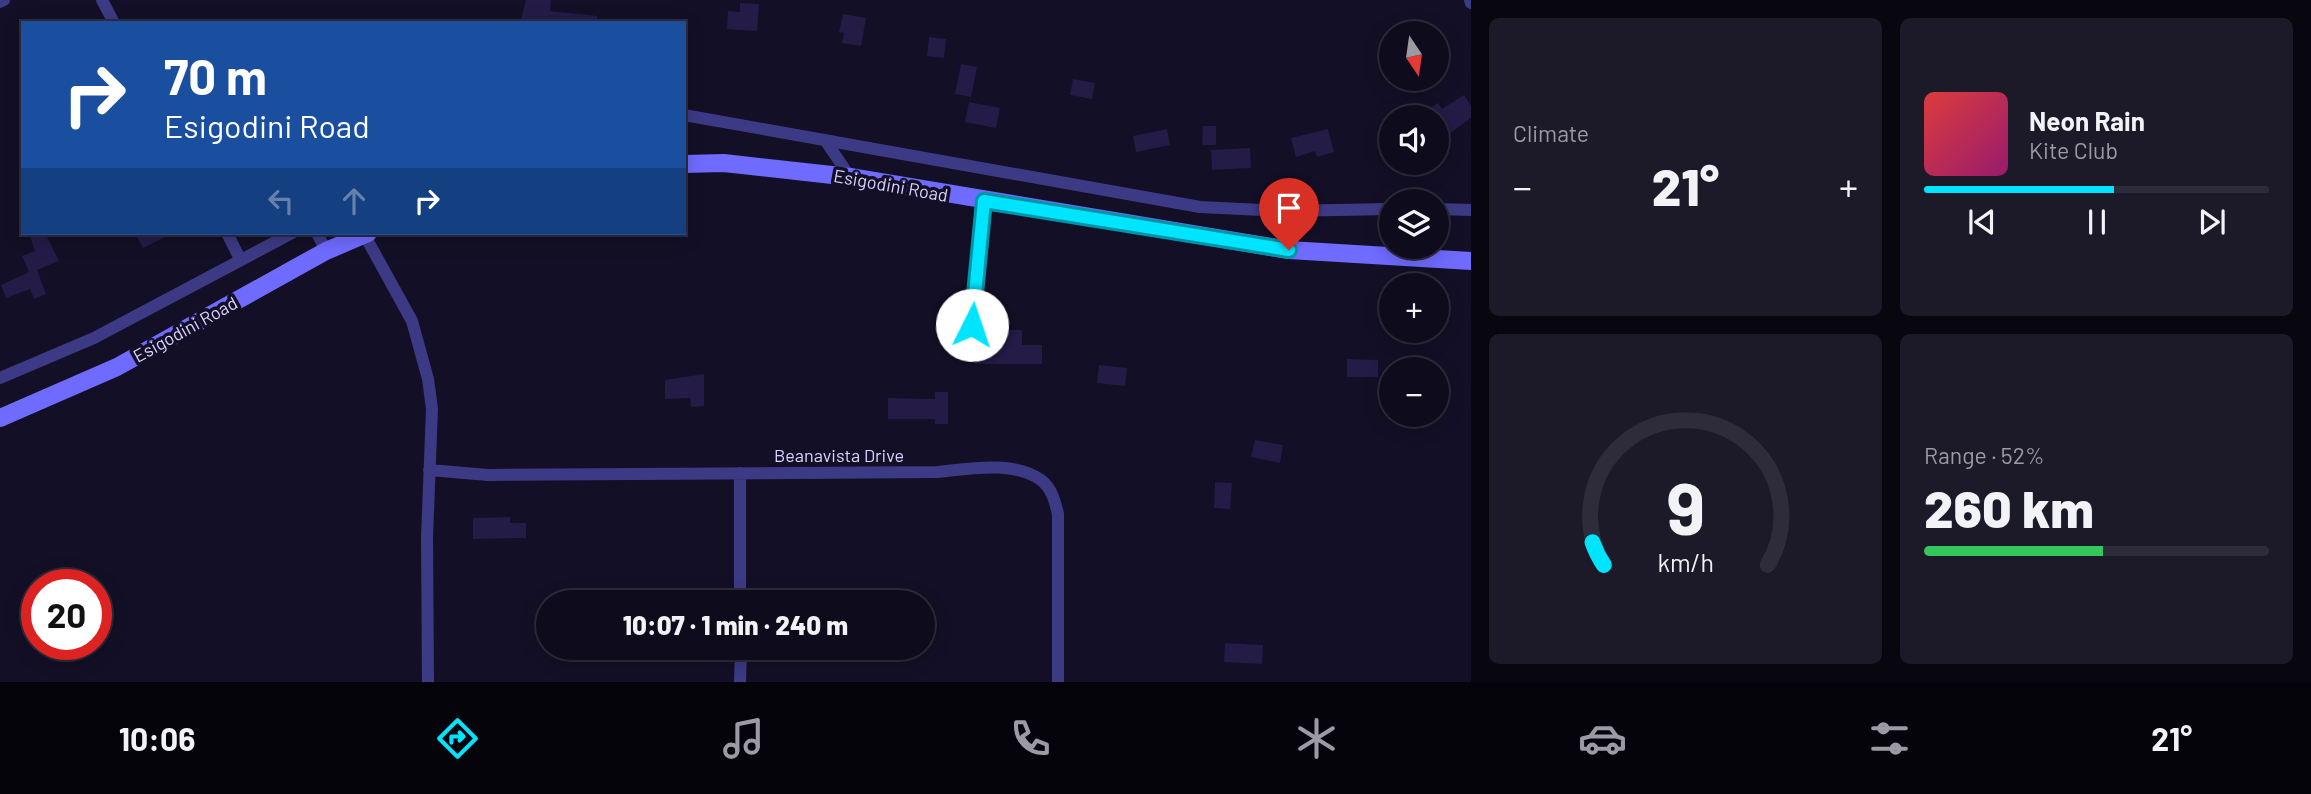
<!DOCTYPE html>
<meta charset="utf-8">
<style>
:root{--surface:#0e0b1c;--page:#1c1929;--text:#f1f3f6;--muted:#9b9ba3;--line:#2e2b3b;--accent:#00e5ff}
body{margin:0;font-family:Barlow,sans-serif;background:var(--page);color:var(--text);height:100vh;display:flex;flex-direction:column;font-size:26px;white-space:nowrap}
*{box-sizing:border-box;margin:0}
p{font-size:23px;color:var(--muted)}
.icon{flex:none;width:38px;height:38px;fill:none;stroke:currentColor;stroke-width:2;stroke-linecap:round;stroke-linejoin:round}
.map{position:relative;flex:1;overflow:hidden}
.details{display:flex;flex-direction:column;gap:18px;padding:18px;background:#08060f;width:840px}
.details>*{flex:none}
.top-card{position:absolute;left:21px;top:21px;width:665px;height:214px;border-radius:0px;box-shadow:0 4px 18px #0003,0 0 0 2px var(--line);background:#1a4fa0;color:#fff;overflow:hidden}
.needle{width:46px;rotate:167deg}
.controls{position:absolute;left:1379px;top:21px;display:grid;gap:14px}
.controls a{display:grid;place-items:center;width:70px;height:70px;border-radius:50%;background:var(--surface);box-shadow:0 4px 18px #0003,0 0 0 2px var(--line);font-size:35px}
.speed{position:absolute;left:21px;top:569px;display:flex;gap:14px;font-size:35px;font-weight:700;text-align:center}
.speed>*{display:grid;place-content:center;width:91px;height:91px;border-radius:50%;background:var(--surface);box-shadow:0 4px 18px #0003,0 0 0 2px var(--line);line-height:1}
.speed .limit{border:10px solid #d22;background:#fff;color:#111}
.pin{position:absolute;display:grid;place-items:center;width:60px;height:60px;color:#fff;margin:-72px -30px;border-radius:50% 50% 50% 0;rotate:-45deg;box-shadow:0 0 7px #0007}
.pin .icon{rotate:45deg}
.me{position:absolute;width:77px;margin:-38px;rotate:4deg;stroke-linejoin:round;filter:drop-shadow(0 0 5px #0008)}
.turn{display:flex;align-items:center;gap:24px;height:147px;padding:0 28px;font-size:32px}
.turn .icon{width:91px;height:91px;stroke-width:2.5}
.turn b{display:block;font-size:49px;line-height:60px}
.lanes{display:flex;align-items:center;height:66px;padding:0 28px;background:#0003;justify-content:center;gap:35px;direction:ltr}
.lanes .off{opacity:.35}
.big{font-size:52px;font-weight:800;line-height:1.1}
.details .card{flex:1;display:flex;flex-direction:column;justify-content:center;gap:10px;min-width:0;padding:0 24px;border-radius:10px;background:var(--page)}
.details .dial{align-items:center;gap:0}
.dial svg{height:182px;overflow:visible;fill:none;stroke:var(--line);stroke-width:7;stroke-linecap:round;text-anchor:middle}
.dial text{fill:var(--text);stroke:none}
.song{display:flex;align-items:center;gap:21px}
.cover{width:84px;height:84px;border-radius:10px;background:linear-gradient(135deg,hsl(0 70% 55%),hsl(320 70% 35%))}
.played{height:7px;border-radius:4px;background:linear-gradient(90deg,var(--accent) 55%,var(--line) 55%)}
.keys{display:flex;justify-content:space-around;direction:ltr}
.heat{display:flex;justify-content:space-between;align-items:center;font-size:38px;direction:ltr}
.charge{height:10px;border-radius:5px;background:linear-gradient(90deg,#34c759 52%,var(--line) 0)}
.details .tiles{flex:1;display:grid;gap:18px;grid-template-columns:repeat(2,1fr)}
.trip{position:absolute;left:536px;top:590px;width:399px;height:70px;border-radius:35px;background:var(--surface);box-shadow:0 4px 18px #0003,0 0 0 2px var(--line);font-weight:800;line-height:70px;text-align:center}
.tabs{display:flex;height:112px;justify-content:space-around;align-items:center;background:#06040b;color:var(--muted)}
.tabs .icon{width:49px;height:49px}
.tabs .active{color:var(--accent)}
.tabs b{font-size:32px;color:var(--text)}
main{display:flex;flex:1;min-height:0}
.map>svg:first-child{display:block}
.building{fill:#241b47}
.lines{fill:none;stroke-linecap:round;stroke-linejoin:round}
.service{stroke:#3d3a85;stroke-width:6}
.minor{stroke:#3d3a85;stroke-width:12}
.secondary{stroke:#6f6bff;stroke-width:18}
.route-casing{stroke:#0095a6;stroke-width:18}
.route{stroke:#00e5ff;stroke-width:12}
.labels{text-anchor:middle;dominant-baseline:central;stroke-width:7;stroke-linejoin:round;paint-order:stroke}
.street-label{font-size:18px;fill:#d9d4ff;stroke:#130f26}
</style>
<main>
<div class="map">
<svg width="1471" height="682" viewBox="0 0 1471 682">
<rect width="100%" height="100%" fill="#130f26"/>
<path class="building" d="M526,0H551L550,11L597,16V23H520Z
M740,3L759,4L757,31L727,29L728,11L740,12Z
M843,14L866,18L861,46L842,43L844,33L839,32Z
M929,37L946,39L944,58L927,56Z
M961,64L977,67L971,97L955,94Z
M1073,79L1095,83L1092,99L1070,95Z
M1464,95L1471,106V118L1445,137L1437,124V117H1432L1427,110L1438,103L1442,109Z
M969,102L1000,108L996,128L965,122Z
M1203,126H1216V145H1202Z
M1167,129L1170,145L1136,152L1133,136Z
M1328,129L1334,152L1317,157L1315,151L1296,157L1291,138Z
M1250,148L1251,168L1212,170L1211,150Z
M29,233H45L59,261L37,270L46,294L34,299L30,289L6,298L1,285L29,272L22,256L35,251Z
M135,233H173L143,248Z
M1005,330H1022V345H1042V364H975V342H1005Z
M1347,359L1378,360V377H1347Z
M1099,365L1127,368L1125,386L1097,383Z
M704,374V406L691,407L690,398L665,399V380Z
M935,392H948V424H935V419H888V398L935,399Z
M1255,440L1283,445L1280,463L1251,457Z
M1215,482L1232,483L1230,509L1214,508Z
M510,517V523H526V538L473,539V518Z
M1225,643L1263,645L1262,664L1224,662Z"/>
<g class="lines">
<path class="service" d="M972,325L984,203"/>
<path class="minor" d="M102,0L114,23
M1470,0L1471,3
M0,2L4,0
M684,115L1200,207L1281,211L1391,209
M825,140L850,177
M1437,209L1471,210
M227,233L240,259
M317,233L326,251
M364,234L412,321L428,379L432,409L427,537L428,682
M0,378L94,338L292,233
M429,470L488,475L937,472C968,469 1013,460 1041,480C1052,488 1055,502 1058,514V682
M740,473V602
M740,682L741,648"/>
<path class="secondary" d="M684,164L724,163L850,177L1289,250L1471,261
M0,418L117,367L326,251L368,233"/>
</g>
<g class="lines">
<g class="route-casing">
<path id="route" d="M972,325L984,201L1289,250"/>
</g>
<use href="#route" class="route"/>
</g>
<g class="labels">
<g class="street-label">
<text transform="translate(891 185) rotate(10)">Esigodini Road</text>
<text transform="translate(185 329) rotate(-29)">Esigodini Road</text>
<text x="839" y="455">Beanavista Drive</text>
</g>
</g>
</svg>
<div class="controls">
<a><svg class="needle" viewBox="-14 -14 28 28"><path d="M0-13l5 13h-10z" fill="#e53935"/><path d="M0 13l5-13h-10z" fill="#9b9ba3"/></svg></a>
<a><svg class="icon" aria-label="sound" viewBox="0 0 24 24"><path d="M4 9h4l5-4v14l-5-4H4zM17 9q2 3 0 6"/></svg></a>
<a><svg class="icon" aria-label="layers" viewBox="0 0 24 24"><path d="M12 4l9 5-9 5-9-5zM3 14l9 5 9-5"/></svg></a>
<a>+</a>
<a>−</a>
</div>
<div class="speed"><div class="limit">20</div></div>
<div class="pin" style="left:1289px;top:250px;background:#d93025"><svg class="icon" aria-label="arrive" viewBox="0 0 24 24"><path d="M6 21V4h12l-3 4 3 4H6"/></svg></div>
<svg class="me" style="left:972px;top:325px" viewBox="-20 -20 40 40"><circle r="19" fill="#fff"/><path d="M0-13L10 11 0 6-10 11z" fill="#00e5ff"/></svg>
<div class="trip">10:07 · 1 min · 240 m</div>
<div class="top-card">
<div class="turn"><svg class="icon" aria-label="right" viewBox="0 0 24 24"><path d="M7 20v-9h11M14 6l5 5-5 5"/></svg><div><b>70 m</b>Esigodini Road</div></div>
<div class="lanes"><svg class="icon off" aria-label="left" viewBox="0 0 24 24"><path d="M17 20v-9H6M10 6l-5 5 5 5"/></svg><svg class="icon off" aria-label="ahead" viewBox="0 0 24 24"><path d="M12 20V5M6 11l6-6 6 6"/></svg><svg class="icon" aria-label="right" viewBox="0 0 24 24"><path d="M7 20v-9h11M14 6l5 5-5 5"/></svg></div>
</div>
</div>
<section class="details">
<div class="tiles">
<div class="card"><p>Climate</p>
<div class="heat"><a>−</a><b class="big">21°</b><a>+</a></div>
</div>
<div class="card">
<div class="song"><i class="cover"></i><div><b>Neon Rain</b><p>Kite Club</p></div></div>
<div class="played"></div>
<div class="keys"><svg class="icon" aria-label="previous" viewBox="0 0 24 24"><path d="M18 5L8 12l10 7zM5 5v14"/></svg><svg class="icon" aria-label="pause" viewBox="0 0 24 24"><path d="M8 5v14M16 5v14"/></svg><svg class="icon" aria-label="next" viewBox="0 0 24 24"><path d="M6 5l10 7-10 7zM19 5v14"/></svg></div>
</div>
<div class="card dial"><svg viewBox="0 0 100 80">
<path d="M14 69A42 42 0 1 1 86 69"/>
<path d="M14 69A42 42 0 0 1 9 59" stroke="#00e5ff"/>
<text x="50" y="56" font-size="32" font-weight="700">9</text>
<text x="50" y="72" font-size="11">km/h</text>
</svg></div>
<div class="card"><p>Range · 52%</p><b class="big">260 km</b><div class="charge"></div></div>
</div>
</section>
</main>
<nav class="tabs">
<b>10:06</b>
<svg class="icon active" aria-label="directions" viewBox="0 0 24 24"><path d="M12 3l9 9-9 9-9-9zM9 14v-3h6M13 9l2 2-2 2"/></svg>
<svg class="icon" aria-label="music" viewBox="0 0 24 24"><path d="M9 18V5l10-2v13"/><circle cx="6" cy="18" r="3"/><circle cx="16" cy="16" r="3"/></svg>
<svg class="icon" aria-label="phone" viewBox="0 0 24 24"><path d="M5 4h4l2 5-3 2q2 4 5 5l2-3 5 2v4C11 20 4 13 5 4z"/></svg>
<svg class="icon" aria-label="climate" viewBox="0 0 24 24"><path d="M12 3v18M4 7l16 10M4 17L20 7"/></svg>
<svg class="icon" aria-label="car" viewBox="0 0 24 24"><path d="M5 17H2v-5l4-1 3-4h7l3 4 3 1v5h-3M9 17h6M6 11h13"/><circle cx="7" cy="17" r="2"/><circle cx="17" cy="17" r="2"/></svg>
<svg class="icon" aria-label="filters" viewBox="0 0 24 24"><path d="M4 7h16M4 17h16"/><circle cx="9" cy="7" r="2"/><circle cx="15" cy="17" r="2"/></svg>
<b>21°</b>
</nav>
